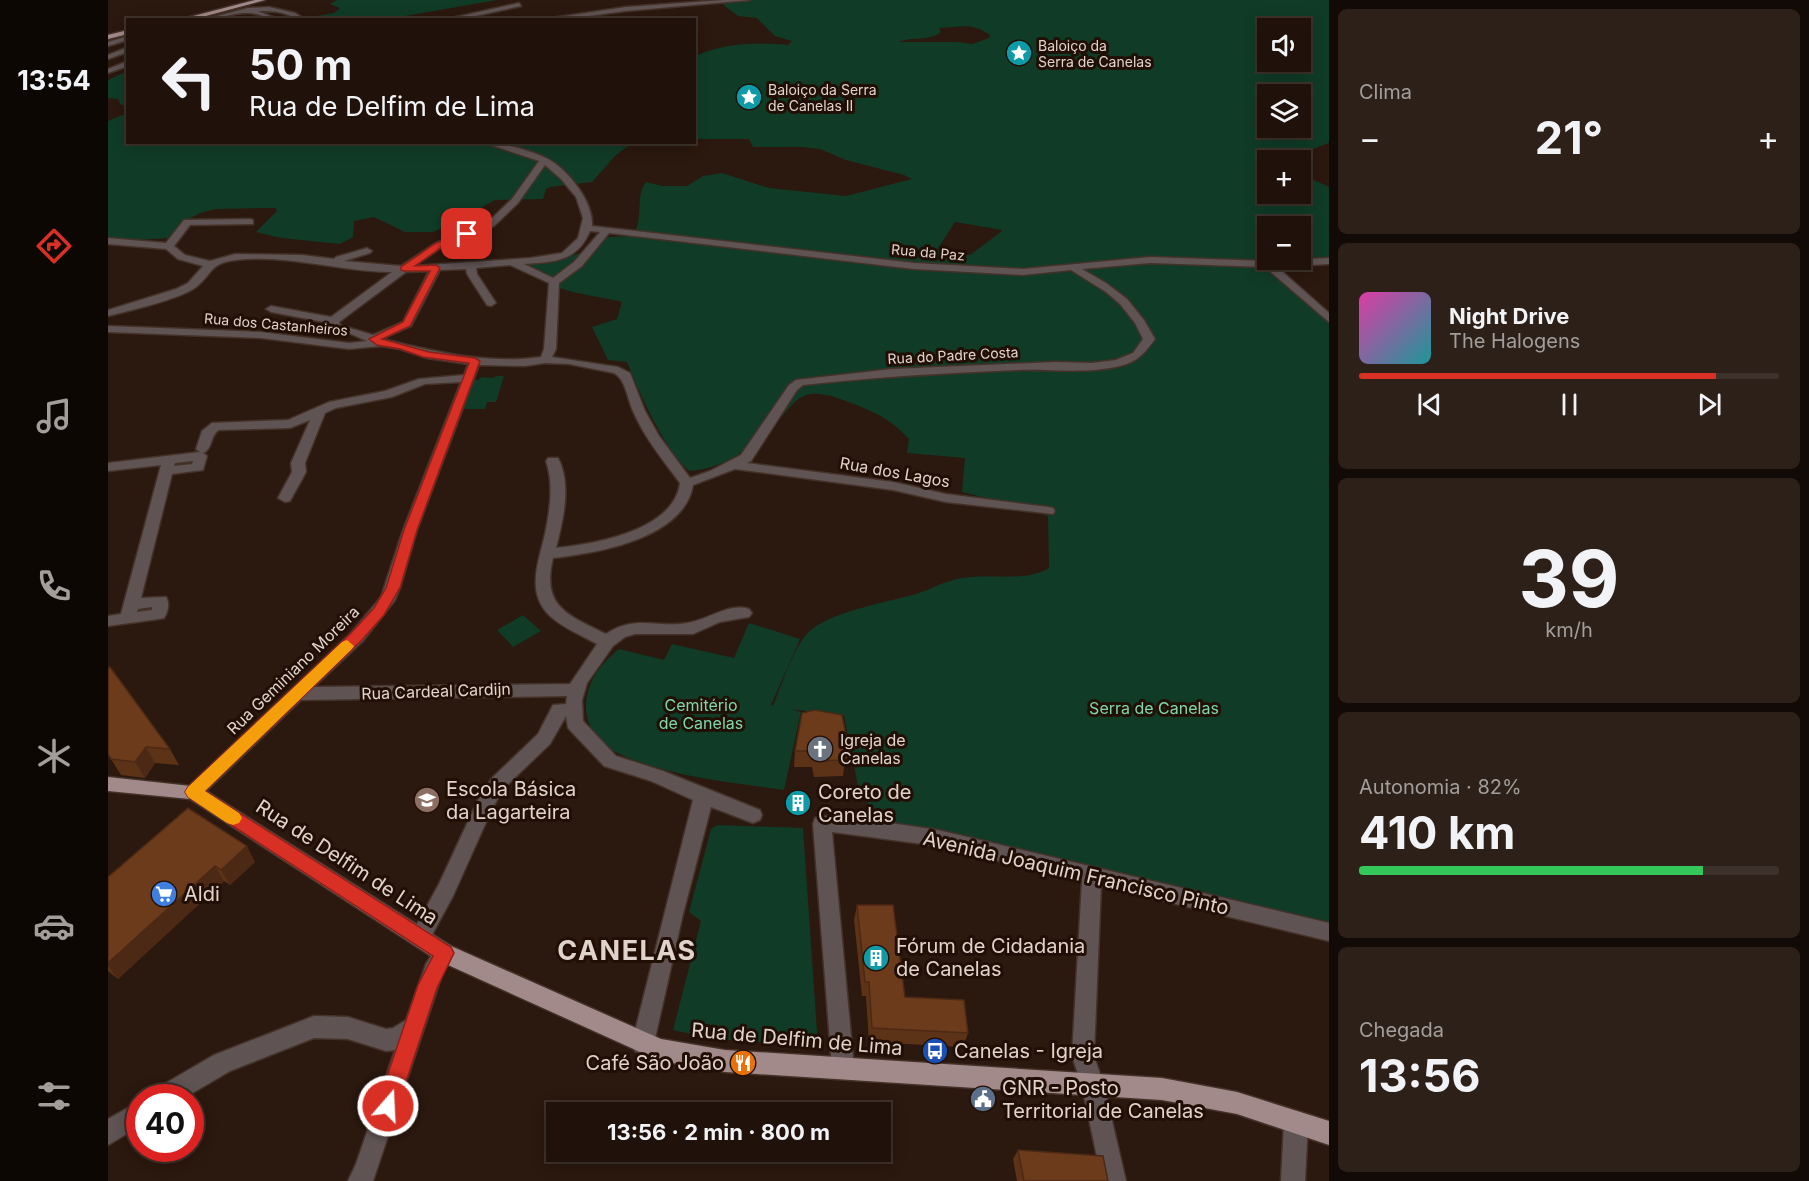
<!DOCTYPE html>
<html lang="pt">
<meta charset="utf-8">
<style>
:root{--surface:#20120a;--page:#2d2018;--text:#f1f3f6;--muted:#a29e9c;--line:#3d322b;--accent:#d93025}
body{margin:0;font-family:Inter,sans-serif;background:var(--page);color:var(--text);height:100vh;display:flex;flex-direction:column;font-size:22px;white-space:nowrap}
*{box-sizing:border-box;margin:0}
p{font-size:20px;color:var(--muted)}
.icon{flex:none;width:33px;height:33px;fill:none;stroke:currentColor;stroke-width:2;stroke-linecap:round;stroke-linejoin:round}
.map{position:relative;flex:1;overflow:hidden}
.details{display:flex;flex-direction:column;gap:9px;padding:9px;background:#120a06;width:480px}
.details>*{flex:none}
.guide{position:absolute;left:18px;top:18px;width:570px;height:126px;border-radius:0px;box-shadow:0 3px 15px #0003,0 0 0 2px var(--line);background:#20120a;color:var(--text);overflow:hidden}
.tools{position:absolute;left:1149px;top:18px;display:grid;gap:12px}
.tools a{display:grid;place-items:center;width:54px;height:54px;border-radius:0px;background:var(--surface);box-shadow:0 3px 15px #0003,0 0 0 2px var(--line);font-size:30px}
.speed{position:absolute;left:18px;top:1084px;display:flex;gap:12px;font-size:30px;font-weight:700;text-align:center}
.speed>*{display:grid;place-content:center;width:78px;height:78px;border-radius:50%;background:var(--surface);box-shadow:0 3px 15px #0003,0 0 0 2px var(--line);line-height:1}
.speed .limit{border:9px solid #d22;background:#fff;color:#111}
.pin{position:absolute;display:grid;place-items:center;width:51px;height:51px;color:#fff;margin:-26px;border-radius:12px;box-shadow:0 3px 9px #0006}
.me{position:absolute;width:66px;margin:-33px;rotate:19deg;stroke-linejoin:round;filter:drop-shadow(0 0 4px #0008)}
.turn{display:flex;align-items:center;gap:21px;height:126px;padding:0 24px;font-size:27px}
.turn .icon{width:78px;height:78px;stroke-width:2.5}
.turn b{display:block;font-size:42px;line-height:51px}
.big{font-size:45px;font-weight:700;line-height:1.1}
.details .widget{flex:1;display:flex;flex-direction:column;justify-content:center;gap:9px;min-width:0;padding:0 21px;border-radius:9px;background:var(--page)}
.details .dial{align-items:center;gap:0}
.dial b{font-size:78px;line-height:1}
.song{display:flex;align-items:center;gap:18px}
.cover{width:72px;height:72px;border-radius:9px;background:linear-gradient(135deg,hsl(320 70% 55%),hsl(180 70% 35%))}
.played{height:6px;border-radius:3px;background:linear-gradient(90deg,var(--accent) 85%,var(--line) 85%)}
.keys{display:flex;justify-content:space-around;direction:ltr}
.heat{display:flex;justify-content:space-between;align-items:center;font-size:33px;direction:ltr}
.charge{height:9px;border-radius:4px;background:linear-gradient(90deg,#34c759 82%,var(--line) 0)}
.trip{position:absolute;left:438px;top:1102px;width:345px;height:60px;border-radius:0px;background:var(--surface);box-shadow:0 3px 15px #0003,0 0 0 2px var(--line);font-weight:700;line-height:60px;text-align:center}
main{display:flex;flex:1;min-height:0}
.tabs{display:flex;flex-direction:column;width:108px;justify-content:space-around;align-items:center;background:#0d0704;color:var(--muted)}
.tabs .icon{width:42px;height:42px}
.tabs .active{color:var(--accent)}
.tabs b{font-size:27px;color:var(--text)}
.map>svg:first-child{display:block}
.green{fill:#103b27;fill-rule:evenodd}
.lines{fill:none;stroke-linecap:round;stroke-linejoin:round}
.minor-casing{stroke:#443229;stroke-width:3}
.major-casing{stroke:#443229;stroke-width:3}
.minor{fill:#5f5354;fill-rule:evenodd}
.major{fill:#a2898a;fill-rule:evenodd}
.wall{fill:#5d3318}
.shaded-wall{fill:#4c2914}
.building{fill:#6c3b1c;stroke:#4c2914;stroke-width:1.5}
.route{fill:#d93025;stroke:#8d1f18;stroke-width:1.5}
.slow{fill:#f59e0b}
.labels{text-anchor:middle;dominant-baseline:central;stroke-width:6;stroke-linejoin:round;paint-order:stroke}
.far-poi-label{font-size:14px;fill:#e0d3cc;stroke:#210f05;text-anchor:start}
.far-street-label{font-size:14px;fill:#e0d3cc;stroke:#210f05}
.street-label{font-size:16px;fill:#e0d3cc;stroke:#210f05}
.park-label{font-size:16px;fill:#7ed8a9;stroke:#210f05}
.poi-label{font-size:16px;fill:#e0d3cc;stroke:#210f05;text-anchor:start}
.near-poi-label{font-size:20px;fill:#e0d3cc;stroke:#210f05;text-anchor:start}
.near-street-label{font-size:20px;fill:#e0d3cc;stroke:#210f05}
.near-district-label{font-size:27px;font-weight:bold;letter-spacing:1.5px;fill:#e0d3cc;stroke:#210f05}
</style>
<main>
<nav class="tabs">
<b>13:54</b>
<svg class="icon active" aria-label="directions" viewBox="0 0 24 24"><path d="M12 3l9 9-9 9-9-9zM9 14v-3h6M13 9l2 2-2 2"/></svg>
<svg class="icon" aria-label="music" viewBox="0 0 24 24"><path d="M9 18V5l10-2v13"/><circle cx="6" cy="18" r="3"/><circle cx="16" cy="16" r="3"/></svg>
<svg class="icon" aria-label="phone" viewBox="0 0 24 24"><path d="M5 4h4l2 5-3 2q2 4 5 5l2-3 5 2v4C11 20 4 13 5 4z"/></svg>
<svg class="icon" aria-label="climate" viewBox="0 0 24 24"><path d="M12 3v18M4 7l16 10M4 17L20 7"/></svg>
<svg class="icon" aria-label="car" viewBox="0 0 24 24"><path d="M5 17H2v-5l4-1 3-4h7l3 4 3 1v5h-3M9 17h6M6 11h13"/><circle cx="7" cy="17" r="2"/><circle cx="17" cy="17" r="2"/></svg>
<svg class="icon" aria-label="filters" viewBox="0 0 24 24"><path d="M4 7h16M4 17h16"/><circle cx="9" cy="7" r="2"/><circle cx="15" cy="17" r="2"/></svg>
</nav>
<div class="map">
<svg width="1221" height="1181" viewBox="0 0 1221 1181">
<rect width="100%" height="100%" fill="#2b180e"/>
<path class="green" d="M229,0H389L280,19H202L203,17L226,13L232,8L222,4Z
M609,0H1221V143L1208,148L1170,155L1174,160H1160V194H1192L1193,174L1221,187V261L1177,263L1174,274L1221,312V928L761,823L759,792L751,791L736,716L683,709L693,712L676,790C622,782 550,776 502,749C489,741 477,722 478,706C479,680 492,665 511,649L556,660L564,644L626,658L641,623L692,639L663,705L665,706C674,685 686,643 704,629C727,611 780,602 808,594C829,587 841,578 865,577C889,575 920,581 941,568L940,516L911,506L854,492L857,458L799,453L801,439C782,419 769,413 743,403C729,398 713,391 698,395C687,399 682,408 674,416C646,444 623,468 581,471C557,451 531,392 519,362L500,360L484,327L509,319L514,302C483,294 435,293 417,263L470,254L499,237L524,236C537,222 526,197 538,182L554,186H579L595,176L614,173L661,188L738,196L804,179L796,175L738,160L712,149L694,147H645L641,139H587V56C618,43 646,42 680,45L684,41L667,36L649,18L630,16ZM860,26L872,29L882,35L881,38L864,44L850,42H791C804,36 821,42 833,32L831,28ZM1160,28H1192V62H1160ZM1160,94H1192V128H1160ZM847,222L894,230V231L862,255L829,250ZM1160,226H1192V260H1160Z
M19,71V107L12,104L10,99L0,98V80Z
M19,113L20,142L524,143L507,156L484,182L442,187L438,189L435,199L387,200L374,207L366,216L325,232H297L266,217L246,221L245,237L232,244L173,238L148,232L169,211L168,208L107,209L92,213L77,221L63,238L9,241L0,245V121Z
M388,376H396L388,402H379L377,409H355L366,380H371L373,377L385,378Z
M415,615L433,631L405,647L389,630Z
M609,825L695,828L710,1046L606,1039L565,1030L593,921L581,912L603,829Z"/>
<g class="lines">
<g class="minor-casing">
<path id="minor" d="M615,0H642L518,11L451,20H430L518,7Z
M411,3L413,6L349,20H335Z
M161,7L187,13L198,20C189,20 183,15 174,13C166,11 158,11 150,11L172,20C160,20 149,12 138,13C123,13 109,20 94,20L140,8Z
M20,36V40L0,46V42Z
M20,47V52L0,59V55Z
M20,61V66L0,73V69Z
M374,142C392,142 422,150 438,158C459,168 486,202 484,226L806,263L915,269L1042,257L1160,261L1221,258V264L1169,267L1221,313V322L1157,267L1042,263L974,269L998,283L1019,299L1036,320L1047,339C1037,353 1029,362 1012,366C980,374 943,369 911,370C839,373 767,377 695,385L689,390L643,461L639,463L785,482L838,494L940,507L945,508L947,511L945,514L838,502L785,490L627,469L585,485C576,539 489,553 445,558C433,607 460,615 498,634C528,613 554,630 584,622C603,618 621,603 641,609L644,613L641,617L612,622L585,634H527L517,637L505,646L479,683L474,700L475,721L508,756L555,771L652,810L654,815L652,820L645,823L603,807L575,914L546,1043L543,1051L535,1054L527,1051L524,1043L585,800L543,781L496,766L460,728L458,716L442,744L396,788L384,809L345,896L319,944L312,946L305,944L302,937L331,884L370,800L384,778L430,734L445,705L458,704L459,696L193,700L92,797L86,799L80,797L77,792L80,787L243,633L273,597L295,530L353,382L317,384L284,397L228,408L217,413L197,463L198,472L182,501L177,502L170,498L184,472L183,463L202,420L182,428L111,430C102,435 105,449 95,453L99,456L95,470L64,474L33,598L58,597C62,603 60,612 56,618L51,619L0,626V616L13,614L53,465L0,471V463L92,452L88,449L94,431L104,423L180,420L221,402L277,391L311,379L356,375L360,364L319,358L292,349L273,346L241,349L153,338L0,332V326L153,332L241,343L259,341L243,334L224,329L221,323L163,312L158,309L163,306L223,317L284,272C232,272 180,254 128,260C101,263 105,274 88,287C73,299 20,311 0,316V310L68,289L80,283L95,266L70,259L58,249L0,244V238L58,243L76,220L142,219L145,220V224L82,225L66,246L77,255L102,261L127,254L194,255L226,259L228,257L259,248L264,251L262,253L236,261L293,266L328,243L380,222L404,199L431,161ZM437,165L453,179L468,197L475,218L470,238L454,253L422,258L306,266L334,247L386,226L410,203ZM482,231L492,232L466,262L445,278L416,264C446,262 469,262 482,231ZM501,233L806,269L915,275L963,270L998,292L1012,304L1027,323L1035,339L1025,353L1008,360L984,363L947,362L784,369L688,380L681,385L633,455L602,471L582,478L551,436L537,411L522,373L510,367L444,357L448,349L451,283L474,266ZM402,265L441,283L436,349L433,357C379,365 326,351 274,339L303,326L332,270L358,269L359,274L379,305L383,306L388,303L369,274L368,268ZM321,271L295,322L265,335L232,325L231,322L298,272ZM437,363L461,364L506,373C518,380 519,398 525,411C536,437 555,460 572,483C566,531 486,544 448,548C455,521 464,484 450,458H440L438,461C446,485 442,509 437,534C431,561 417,592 442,616C455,628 473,635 489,644L462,684L206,687L255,641L287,600L292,588L309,530L371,365L417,366ZM85,461L84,464L66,466L67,463ZM44,607V610L29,612L30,609Z
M714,816H735L830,830L1221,923V941L993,886L986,1056L996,1086L1018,1181H994L974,1086L964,1056L974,881L830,846L724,832L746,1068L743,1076L735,1079L727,1076L724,1068L705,824L707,818Z
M336,943L343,946L346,953L334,975L265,1181H240L248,1164L287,1050L278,1051L240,1039L206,1038L122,1071L76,1098H43L46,1090L106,1055L206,1016L240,1017L278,1029L285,1028L298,1020L318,964L329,946Z
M32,1101V1126L0,1145V1119Z
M1188,1111L1196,1115L1200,1123L1197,1181H1173L1176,1123L1180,1115Z"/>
</g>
<g class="major-casing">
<path id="major" d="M147,0H157L83,20H70Z
M20,30V34L0,39V35Z
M0,777L92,787L343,946L553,1039L617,1050L1054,1078L1129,1092L1221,1121V1145L1129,1114L1054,1100L617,1072L552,1061L329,960L82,799L0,791Z"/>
</g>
<use href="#minor" class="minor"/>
<use href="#major" class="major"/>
</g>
<path class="wall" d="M0,668L62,749L71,765L47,763L37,778L13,775L3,759Z
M687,751H741L739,767H736L735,776L706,777L704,767H686Z
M682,794L699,806L695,809L687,810L682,806Z
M147,862L122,885L116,881L10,979L0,971V877Z
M749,905L797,997L860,1033L855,1047L761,1042L758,996H754L746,920Z
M910,1150L1000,1181H909L905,1159Z"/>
<path class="shaded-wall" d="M38,747L47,763L37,778L27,762Z
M139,846L147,862L122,885L113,870Z
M107,866L116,881L10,979L0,966V963Z"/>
<path class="building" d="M2,667L62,749L38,747L27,762L3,759L0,754V668Z
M707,710L734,715L741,751H736L737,760L707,761L706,751H687L694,713Z
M694,791L699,796V802L695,805L687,806L682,802V794Z
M80,808L139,846L113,870L107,866L0,963V877Z
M749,905H785L797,997L856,1000L860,1033L764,1028L761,982H757Z
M910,1150L995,1156L1000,1181H916Z"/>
<path class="route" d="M356,232L363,234L334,247L307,266L328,265L332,268L302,326L274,339L321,352L367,358L372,361L309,530L292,588L276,615L254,640L97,791L343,947L346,953L329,988L290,1106L287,1113L280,1117L272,1113L269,1106L310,985L325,956L80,797L77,792L80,787L243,633L266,608L278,588L296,530L361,363L315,357L292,349L269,345L261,339L295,322L322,271H296L293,270V267L328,243Z"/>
<path class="slow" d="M239,640L246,646L244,649L97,791L131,813L134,818L131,823L125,825L119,823L80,797L77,792L80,787L234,642Z"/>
<defs>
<g id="sight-disc" transform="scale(1.35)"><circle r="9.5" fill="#0f9aa8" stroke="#210f05"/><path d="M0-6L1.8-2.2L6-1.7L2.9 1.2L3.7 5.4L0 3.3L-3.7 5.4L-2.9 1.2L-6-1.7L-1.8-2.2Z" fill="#fff"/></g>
<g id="church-disc" transform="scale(1.35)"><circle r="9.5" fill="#6b7280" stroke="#210f05"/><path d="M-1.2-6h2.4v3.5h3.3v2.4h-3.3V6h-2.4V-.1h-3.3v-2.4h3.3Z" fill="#fff"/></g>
<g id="school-disc" transform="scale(1.35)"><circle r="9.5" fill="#8d6e63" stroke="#210f05"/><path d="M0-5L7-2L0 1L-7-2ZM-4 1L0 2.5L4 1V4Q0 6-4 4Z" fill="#fff"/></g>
<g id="building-disc" transform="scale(1.35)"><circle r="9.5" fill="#0f9aa8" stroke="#210f05"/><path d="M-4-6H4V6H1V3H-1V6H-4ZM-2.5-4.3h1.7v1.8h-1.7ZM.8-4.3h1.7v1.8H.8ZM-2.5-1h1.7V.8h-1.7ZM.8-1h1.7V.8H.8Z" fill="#fff"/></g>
<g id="supermarket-disc" transform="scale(1.35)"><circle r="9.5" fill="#3f7fe0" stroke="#210f05"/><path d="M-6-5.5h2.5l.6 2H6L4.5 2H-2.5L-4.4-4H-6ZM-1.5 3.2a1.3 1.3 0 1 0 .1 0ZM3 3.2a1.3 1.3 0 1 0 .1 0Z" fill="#fff"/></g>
<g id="bus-disc" transform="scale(1.35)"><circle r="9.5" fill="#1a4fb4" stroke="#210f05"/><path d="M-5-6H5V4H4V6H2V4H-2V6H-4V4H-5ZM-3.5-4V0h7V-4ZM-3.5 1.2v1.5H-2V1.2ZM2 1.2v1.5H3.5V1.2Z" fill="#fff"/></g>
<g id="restaurant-disc" transform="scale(1.35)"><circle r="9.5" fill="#e8710a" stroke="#210f05"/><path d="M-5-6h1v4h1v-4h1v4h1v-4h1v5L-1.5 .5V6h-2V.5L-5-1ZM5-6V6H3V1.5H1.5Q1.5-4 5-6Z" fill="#fff"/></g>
<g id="civic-disc" transform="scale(1.35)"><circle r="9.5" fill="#5c6f8a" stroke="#210f05"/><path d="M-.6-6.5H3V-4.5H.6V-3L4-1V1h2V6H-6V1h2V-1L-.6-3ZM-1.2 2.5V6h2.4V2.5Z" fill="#fff"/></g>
</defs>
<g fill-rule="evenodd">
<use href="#sight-disc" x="911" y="53"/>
<use href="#sight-disc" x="641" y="97"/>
<use href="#church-disc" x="712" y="749"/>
<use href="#school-disc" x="319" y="800"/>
<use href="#building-disc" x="690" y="803"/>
<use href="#supermarket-disc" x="56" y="894"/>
<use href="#building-disc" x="768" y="958"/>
<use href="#bus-disc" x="827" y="1051"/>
<use href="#restaurant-disc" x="635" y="1063"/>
<use href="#civic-disc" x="875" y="1099"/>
</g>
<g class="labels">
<g class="far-poi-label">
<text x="930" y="45">Baloiço da<tspan x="930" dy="16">Serra de Canelas</tspan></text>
<text x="660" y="89">Baloiço da Serra<tspan x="660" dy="16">de Canelas II</tspan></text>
</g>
<g class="far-street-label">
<text transform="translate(820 252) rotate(5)">Rua da Paz</text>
<text transform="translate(168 324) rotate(5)">Rua dos Castanheiros</text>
<text transform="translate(845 355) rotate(-3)">Rua do Padre Costa</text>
</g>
<g class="street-label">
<text transform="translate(787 472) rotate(10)">Rua dos Lagos</text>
<text transform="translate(185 670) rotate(-44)">Rua Geminiano Moreira</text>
<text transform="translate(328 691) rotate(-2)">Rua Cardeal Cardijn</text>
</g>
<g class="park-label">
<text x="593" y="705">Cemitério<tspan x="593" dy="18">de Canelas</tspan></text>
<text x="1046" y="708">Serra de Canelas</text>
</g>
<g class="poi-label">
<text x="732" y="740">Igreja de<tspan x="732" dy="18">Canelas</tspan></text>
</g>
<g class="near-poi-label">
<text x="338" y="789">Escola Básica<tspan x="338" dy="23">da Lagarteira</tspan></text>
<text x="710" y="792">Coreto de<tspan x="710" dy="23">Canelas</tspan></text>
<text x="76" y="894">Aldi</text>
<text x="788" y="946">Fórum de Cidadania<tspan x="788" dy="23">de Canelas</tspan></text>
<text x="846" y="1051">Canelas - Igreja</text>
<text x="616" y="1063" text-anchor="end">Café São João</text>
<text x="894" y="1088">GNR - Posto<tspan x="894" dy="23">Territorial de Canelas</tspan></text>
</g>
<g class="near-street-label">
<text transform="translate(239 862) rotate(33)">Rua de Delfim de Lima</text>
<text transform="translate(968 873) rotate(13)">Avenida Joaquim Francisco Pinto</text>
<text transform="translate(689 1039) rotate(5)">Rua de Delfim de Lima</text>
</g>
<g class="near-district-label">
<text x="519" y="950">CANELAS</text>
</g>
</g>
</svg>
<div class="tools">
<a><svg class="icon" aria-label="sound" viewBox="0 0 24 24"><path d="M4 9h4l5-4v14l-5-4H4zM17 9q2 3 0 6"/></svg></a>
<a><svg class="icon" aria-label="layers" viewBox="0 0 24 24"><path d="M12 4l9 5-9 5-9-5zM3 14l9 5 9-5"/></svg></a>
<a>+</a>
<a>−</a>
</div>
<div class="speed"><div class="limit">40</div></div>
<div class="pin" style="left:359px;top:234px;background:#d93025"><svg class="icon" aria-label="arrive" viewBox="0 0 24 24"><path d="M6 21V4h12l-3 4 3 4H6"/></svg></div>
<svg class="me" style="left:280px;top:1106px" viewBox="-20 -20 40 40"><circle r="17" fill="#d93025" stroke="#fff" stroke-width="3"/><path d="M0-11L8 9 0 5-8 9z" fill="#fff"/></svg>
<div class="trip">13:56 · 2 min · 800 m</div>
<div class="guide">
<div class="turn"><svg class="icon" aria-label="left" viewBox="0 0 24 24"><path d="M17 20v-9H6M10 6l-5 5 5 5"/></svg><div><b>50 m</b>Rua de Delfim de Lima</div></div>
</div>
</div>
<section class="details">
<div class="widget"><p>Clima</p>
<div class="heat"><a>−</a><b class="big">21°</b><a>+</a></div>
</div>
<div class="widget">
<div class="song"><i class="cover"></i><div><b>Night Drive</b><p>The Halogens</p></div></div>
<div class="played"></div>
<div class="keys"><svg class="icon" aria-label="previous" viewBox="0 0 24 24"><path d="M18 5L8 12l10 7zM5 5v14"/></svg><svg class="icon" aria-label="pause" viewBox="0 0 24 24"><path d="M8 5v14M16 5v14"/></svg><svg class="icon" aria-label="next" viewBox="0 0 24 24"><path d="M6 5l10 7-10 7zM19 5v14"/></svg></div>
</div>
<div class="widget dial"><b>39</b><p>km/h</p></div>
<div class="widget"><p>Autonomia · 82%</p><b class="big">410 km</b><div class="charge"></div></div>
<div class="widget"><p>Chegada</p><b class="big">13:56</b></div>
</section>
</main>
